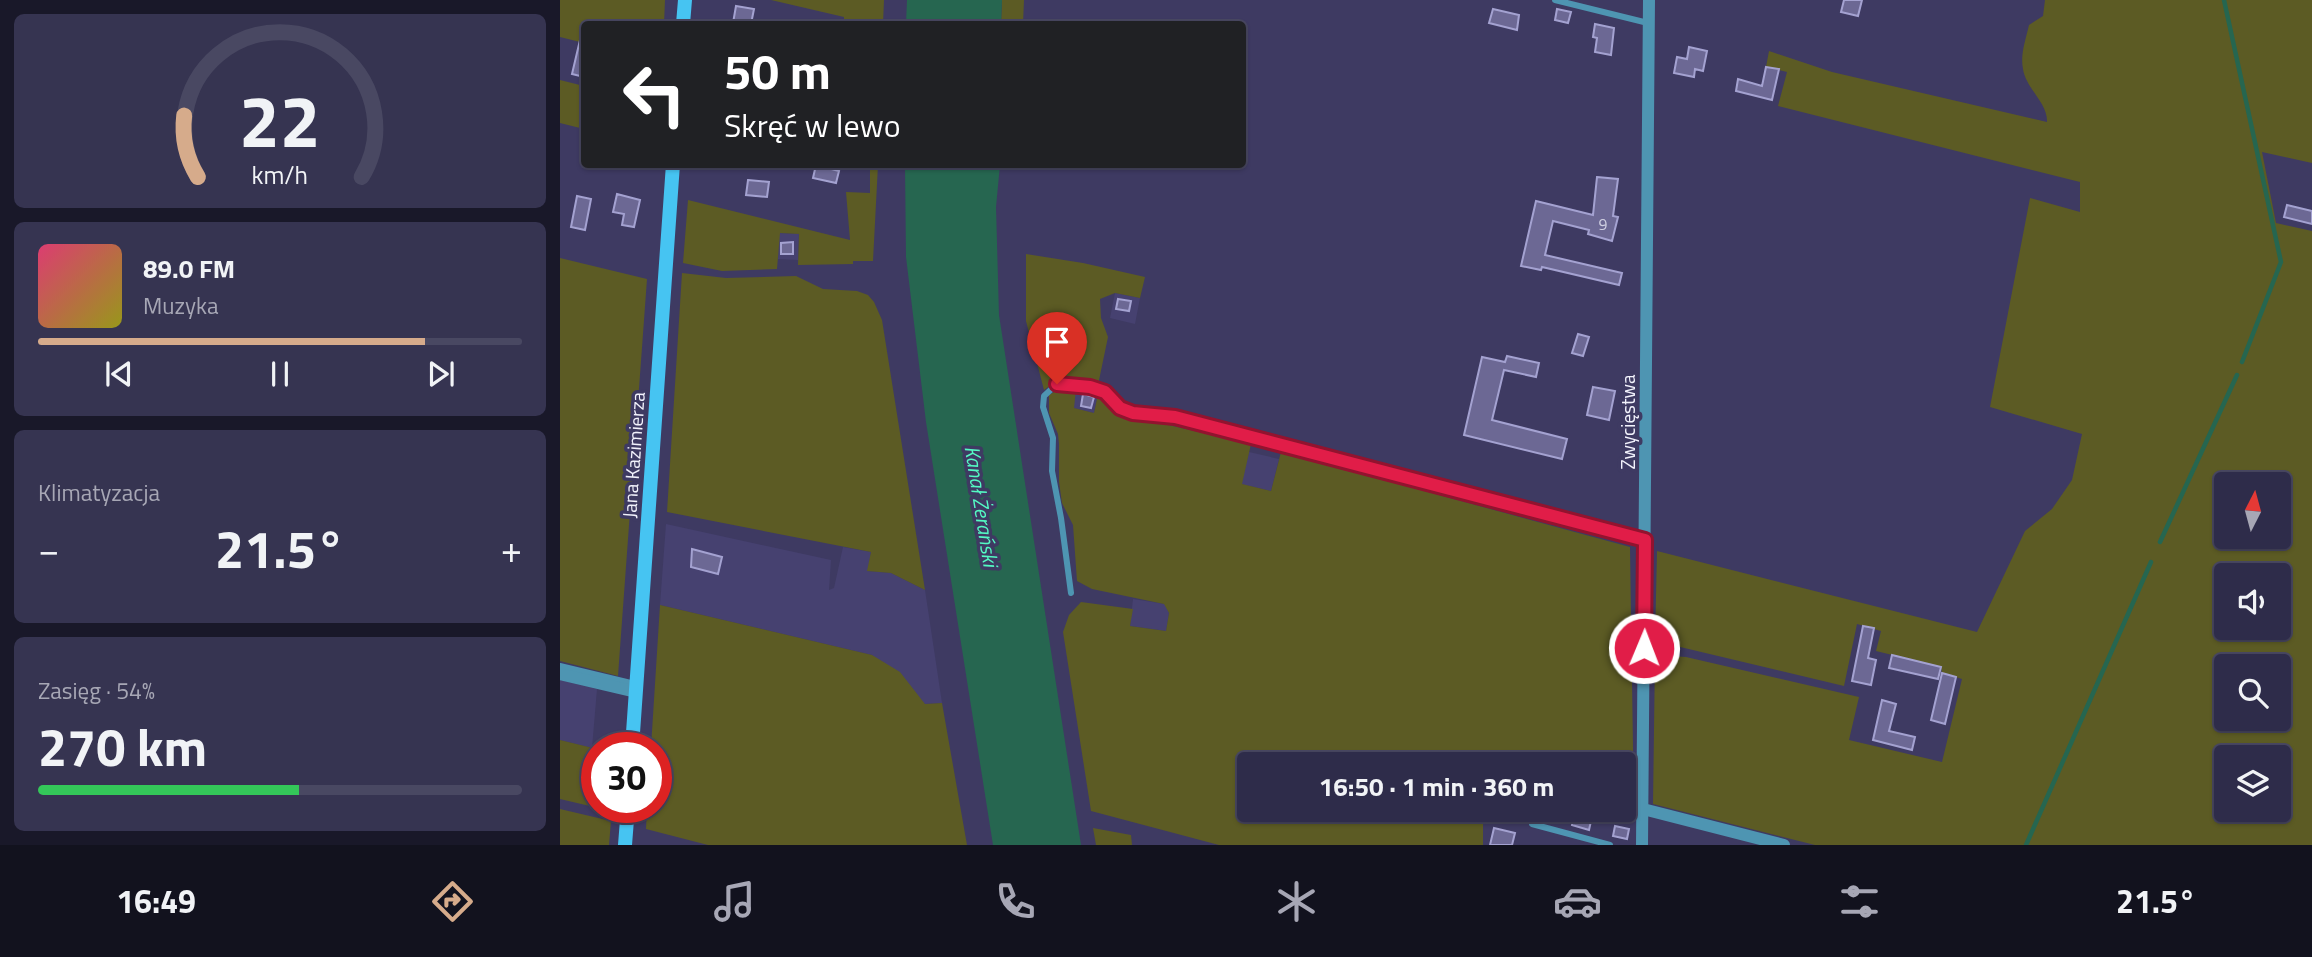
<!DOCTYPE html>
<html lang="pl">
<meta charset="utf-8">
<style>
:root{--surface:#2e2c4a;--page:#363451;--text:#f1f3f6;--muted:#a7a7b5;--line:#494862;--accent:#d6ab8b}
body{margin:0;font-family:"Titillium Web",sans-serif;background:var(--page);color:var(--text);height:100vh;display:flex;flex-direction:column;font-size:26px;white-space:nowrap}
*{box-sizing:border-box;margin:0}
p{font-size:23px;color:var(--muted)}
.icon{flex:none;width:38px;height:38px;fill:none;stroke:currentColor;stroke-width:2;stroke-linecap:round;stroke-linejoin:round}
.map{position:relative;flex:1;overflow:hidden}
.side{display:flex;flex-direction:column;gap:14px;padding:14px;background:#191829;width:560px}
.side>*{flex:none}
.top-card{position:absolute;left:21px;top:21px;width:665px;height:147px;border-radius:7px;box-shadow:0 2px 5px #0004,0 0 0 2px var(--line);background:#202124;color:#fff;overflow:hidden}
.needle{width:46px;rotate:6deg}
.fabs{position:absolute;left:1654px;top:472px;display:grid;gap:14px}
.fabs a{display:grid;place-items:center;width:77px;height:77px;border-radius:7px;background:var(--surface);box-shadow:0 2px 5px #0004,0 0 0 2px var(--line);font-size:35px}
.speed{position:absolute;left:21px;top:732px;display:flex;gap:14px;font-size:35px;font-weight:700;text-align:center}
.speed>*{display:grid;place-content:center;width:91px;height:91px;border-radius:50%;background:var(--surface);box-shadow:0 2px 5px #0004,0 0 0 2px var(--line);line-height:1}
.speed .limit{border:10px solid #d22;background:#fff;color:#111}
.pin{position:absolute;display:grid;place-items:center;width:60px;height:60px;color:#fff;margin:-72px -30px;border-radius:50% 50% 50% 0;rotate:-45deg;box-shadow:0 0 7px #0007}
.pin .icon{rotate:45deg}
.me{position:absolute;width:77px;margin:-38px;rotate:1deg;stroke-linejoin:round;filter:drop-shadow(0 0 5px #0008)}
.turn{display:flex;align-items:center;gap:24px;height:147px;padding:0 28px;font-size:32px}
.turn .icon{width:91px;height:91px;stroke-width:2.5}
.turn b{display:block;font-size:49px;line-height:60px}
.big{font-size:52px;font-weight:700;line-height:1.1}
.side .tile{flex:1;display:flex;flex-direction:column;justify-content:center;gap:10px;min-width:0;padding:0 24px;border-radius:10px;background:var(--page)}
.side .dial{align-items:center;gap:0}
.dial svg{height:182px;overflow:visible;fill:none;stroke:var(--line);stroke-width:7;stroke-linecap:round;text-anchor:middle}
.dial text{fill:var(--text);stroke:none}
.song{display:flex;align-items:center;gap:21px}
.cover{width:84px;height:84px;border-radius:10px;background:linear-gradient(135deg,hsl(340 70% 55%),hsl(60 70% 35%))}
.played{height:7px;border-radius:4px;background:linear-gradient(90deg,var(--accent) 80%,var(--line) 80%)}
.keys{display:flex;justify-content:space-around;direction:ltr}
.heat{display:flex;justify-content:space-between;align-items:center;font-size:38px;direction:ltr}
.charge{height:10px;border-radius:5px;background:linear-gradient(90deg,#34c759 54%,var(--line) 0)}
.trip{position:absolute;left:677px;top:752px;width:399px;height:70px;border-radius:7px;background:var(--surface);box-shadow:0 2px 5px #0004,0 0 0 2px var(--line);font-weight:700;line-height:70px;text-align:center}
.tab-bar{display:flex;height:112px;justify-content:space-around;align-items:center;background:#12121e;color:var(--muted)}
.tab-bar .icon{width:49px;height:49px}
.tab-bar .current{color:var(--accent)}
.tab-bar b{font-size:32px;color:var(--text)}
main{display:flex;flex:1;min-height:0}
.map>svg:first-child{display:block}
.built{fill:#464170}
.green{fill:#5c5b24;fill-rule:evenodd}
.water{fill:#266650}
.lines{fill:none;stroke-linecap:round;stroke-linejoin:round}
.stream{stroke:#266650;stroke-width:4.5}
.building{fill:#6c6894;stroke:#a4a2d1;stroke-width:2}
.lane{stroke:#4e95b2;stroke-width:6}
.street{stroke:#4e95b2;stroke-width:12}
.secondary{stroke:#46c4f2;stroke-width:14}
.route-casing{stroke:#92132f;stroke-width:18}
.route{stroke:#e11d48;stroke-width:12}
.labels{text-anchor:middle;dominant-baseline:central;stroke-width:7;stroke-linejoin:round;paint-order:stroke}
.number-label{font-size:16px;fill:#d0d0e2}
.street-label{font-size:19px;fill:#f2f2fc;stroke:#3e3a62}
.water-label{font-size:21px;font-style:italic;fill:#54f9c3;stroke:#3e3a62}
</style>
<main>
<section class="side">
<div class="tile dial"><svg viewBox="0 0 100 80">
<path d="M14 69A42 42 0 1 1 86 69"/>
<path d="M14 69A42 42 0 0 1 8 42" stroke="#d6ab8b"/>
<text x="50" y="56" font-size="32" font-weight="700">22</text>
<text x="50" y="72" font-size="11">km/h</text>
</svg></div>
<div class="tile">
<div class="song"><i class="cover"></i><div><b>89.0 FM</b><p>Muzyka</p></div></div>
<div class="played"></div>
<div class="keys"><svg class="icon" aria-label="previous" viewBox="0 0 24 24"><path d="M18 5L8 12l10 7zM5 5v14"/></svg><svg class="icon" aria-label="pause" viewBox="0 0 24 24"><path d="M8 5v14M16 5v14"/></svg><svg class="icon" aria-label="next" viewBox="0 0 24 24"><path d="M6 5l10 7-10 7zM19 5v14"/></svg></div>
</div>
<div class="tile"><p>Klimatyzacja</p>
<div class="heat"><a>−</a><b class="big">21.5°</b><a>+</a></div>
</div>
<div class="tile"><p>Zasięg · 54%</p><b class="big">270 km</b><div class="charge"></div></div>
</section>
<div class="map">
<svg width="1752" height="845" viewBox="0 0 1752 845">
<rect width="100%" height="100%" fill="#3e3a62"/>
<path class="built" d="M219,233L239,234L238,260L218,259Z
M555,293L580,298L575,324L550,318Z
M516,389L538,394L534,413L513,408Z
M689,452L719,459L711,491L681,484Z
M106,524L271,560L269,590L274,588L283,547L311,552L308,571L331,573L365,590L382,703L365,704L312,655L100,605Z
M573,599L605,604L609,613L606,631L570,626Z
M0,680L37,689L32,748L0,740Z"/>
<path class="green" d="M0,0H105L104,24H24V43L0,37Z
M211,0H324L323,24H284V17Z
M442,0H464L463,24H441Z
M1485,0H1752V163L1702,152L1716,223L1752,231V845H1255L1093,804L1095,655L1126,657L1299,697L1289,740L1382,762L1402,679L1382,673L1381,667L1316,651L1321,631L1297,624L1284,686L1095,641L1097,551L1417,632L1465,531L1492,509L1512,480L1522,434L1430,407L1470,198L1520,212V182L1218,106L1227,72L1206,67L1209,51L1272,72L1487,122C1488,103 1466,89 1463,69C1460,54 1466,39 1469,25L1483,16ZM1666,485H1718V537H1666ZM1666,576H1718V628H1666ZM1666,667H1718V719H1666ZM1666,758H1718V810H1666Z
M0,80L24,86V129L0,123Z
M310,165H318L313,261H293V264L238,265L239,234L220,233L217,269L162,271L123,263L128,200L290,240L286,192L310,193Z
M466,254L523,263L585,277L580,298L555,293L540,299L541,318L548,337L538,385C515,380 503,375 484,390L466,321Z
M0,258L87,279L58,676L0,661Z
M122,273L166,278L236,276L263,289L297,291L308,295L314,302L322,320L365,590L331,573L307,571L311,552L107,512Z
M501,388L516,389L514,408L534,413L538,394L555,410L574,417L691,444L682,484L711,491L721,452L1070,547L1074,814L1061,810H1064V765H891L855,755L852,765H690V810H923V845H659L531,811L503,632L509,615L521,602L573,609L570,626L606,631L609,613L604,604L532,589L517,581L513,525L502,503L499,482V444L498,434L489,413V395Z
M100,605L312,655L340,672L365,704L382,703L407,845H148L86,829L87,807H96V747H91Z
M0,740L37,749V807H51V811L0,799Z
M0,809L51,821L49,845H0Z
M533,828L571,835L572,845H536Z"/>
<path class="water" d="M347,0H442L441,24H346Z
M345,165H440L436,207L439,315L521,845H433L366,422L346,257Z"/>
<g class="lines">
<path class="stream" d="M1664,0L1721,262L1682,362
M1600,542L1677,375
M1466,845L1591,562"/>
</g>
<path class="building" d="M1284,0H1302L1298,16L1281,12Z
M176,6L194,9L191,24L173,23Z
M933,9L959,15L957,30L929,23Z
M997,9L1011,12L1008,23L995,20Z
M1035,24L1054,28L1051,55L1035,52L1037,38L1033,37Z
M20,40H24V77L12,74Z
M1129,47L1147,51L1143,71L1135,69L1134,77L1114,73L1117,57L1127,59Z
M1206,67L1219,69L1212,100L1176,91L1178,79L1202,86Z
M256,165L279,171L276,183L253,178Z
M1037,177L1058,179L1053,216L1058,217L1052,241L1028,234L1029,230L993,221L985,255L1062,273L1059,285L982,267L981,270L961,266L976,201L1033,215Z
M188,180L209,182L207,197L186,195Z
M57,194L80,200L74,227L62,225L64,214L53,212Z
M17,196L31,199L25,230L11,227Z
M1727,205L1752,211V224L1724,217Z
M233,242V254H221V243Z
M558,299L571,301L569,311L556,309Z
M1018,334L1029,337L1023,356L1012,353Z
M947,356L979,363L976,377L944,370L932,420L1007,439L1002,459L904,435L922,357L945,362Z
M1033,387L1055,391L1049,420L1027,415Z
M523,394L534,397L531,408L521,406Z
M132,549L162,557L158,574L131,567Z
M1303,626L1314,628L1308,658L1316,660L1311,685L1292,681Z
M1332,655L1381,667L1378,679L1329,668Z
M1382,673L1396,677L1385,724L1371,720Z
M1322,700L1336,704L1329,731L1355,737L1352,750L1313,740Z
M1015,810L1033,812L1029,830L1012,825Z
M1055,826L1069,829L1067,839L1053,836Z
M934,828L955,833L952,845H930Z"/>
<g class="lines">
<path class="lane" d="M995,0L1088,23
M511,593L501,518L492,471L493,438L483,407L484,396L497,384L529,386L545,392L560,408L573,413L615,417L1083,540
M0,666L75,684
M972,824L1050,845"/>
<path class="street" d="M0,674L76,692
M1083,809L1224,845
M1082,845L1089,0"/>
<path class="secondary" d="M123,24L125,0
M72,747L113,164
M65,845L68,807"/>
</g>
<g class="lines">
<g class="route-casing">
<path id="route" d="M497,384L530,387L545,392L560,408L573,413L615,417L1085,540L1084,648"/>
</g>
<use href="#route" class="route"/>
</g>
<g class="labels">
<g class="number-label">
<text x="1043" y="224">9</text>
</g>
<g class="street-label">
<text transform="translate(1067 422) rotate(-90)">Zwycięstwa</text>
<text transform="translate(73 455) rotate(-86)">Jana Kazimierza</text>
</g>
<g class="water-label">
<text transform="translate(422 506) rotate(81)">Kanał Żerański</text>
</g>
</g>
</svg>
<div class="fabs">
<a><svg class="needle" viewBox="-14 -14 28 28"><path d="M0-13l5 13h-10z" fill="#e53935"/><path d="M0 13l5-13h-10z" fill="#a7a7b5"/></svg></a>
<a><svg class="icon" aria-label="sound" viewBox="0 0 24 24"><path d="M4 9h4l5-4v14l-5-4H4zM17 9q2 3 0 6"/></svg></a>
<a><svg class="icon" aria-label="search" viewBox="0 0 24 24"><circle cx="10" cy="10" r="6"/><path d="M15 15l6 6"/></svg></a>
<a><svg class="icon" aria-label="layers" viewBox="0 0 24 24"><path d="M12 4l9 5-9 5-9-5zM3 14l9 5 9-5"/></svg></a>
</div>
<div class="speed"><div class="limit">30</div></div>
<div class="pin" style="left:497px;top:384px;background:#d93025"><svg class="icon" aria-label="arrive" viewBox="0 0 24 24"><path d="M6 21V4h12l-3 4 3 4H6"/></svg></div>
<svg class="me" style="left:1084px;top:648px" viewBox="-20 -20 40 40"><circle r="17" fill="#e11d48" stroke="#fff" stroke-width="3"/><path d="M0-11L8 9 0 5-8 9z" fill="#fff"/></svg>
<div class="trip">16:50 · 1 min · 360 m</div>
<div class="top-card">
<div class="turn"><svg class="icon" aria-label="left" viewBox="0 0 24 24"><path d="M17 20v-9H6M10 6l-5 5 5 5"/></svg><div><b>50 m</b>Skręć w lewo</div></div>
</div>
</div>
</main>
<nav class="tab-bar">
<b>16:49</b>
<svg class="icon current" aria-label="directions" viewBox="0 0 24 24"><path d="M12 3l9 9-9 9-9-9zM9 14v-3h6M13 9l2 2-2 2"/></svg>
<svg class="icon" aria-label="music" viewBox="0 0 24 24"><path d="M9 18V5l10-2v13"/><circle cx="6" cy="18" r="3"/><circle cx="16" cy="16" r="3"/></svg>
<svg class="icon" aria-label="phone" viewBox="0 0 24 24"><path d="M5 4h4l2 5-3 2q2 4 5 5l2-3 5 2v4C11 20 4 13 5 4z"/></svg>
<svg class="icon" aria-label="climate" viewBox="0 0 24 24"><path d="M12 3v18M4 7l16 10M4 17L20 7"/></svg>
<svg class="icon" aria-label="car" viewBox="0 0 24 24"><path d="M5 17H2v-5l4-1 3-4h7l3 4 3 1v5h-3M9 17h6M6 11h13"/><circle cx="7" cy="17" r="2"/><circle cx="17" cy="17" r="2"/></svg>
<svg class="icon" aria-label="filters" viewBox="0 0 24 24"><path d="M4 7h16M4 17h16"/><circle cx="9" cy="7" r="2"/><circle cx="15" cy="17" r="2"/></svg>
<b>21.5°</b>
</nav>
